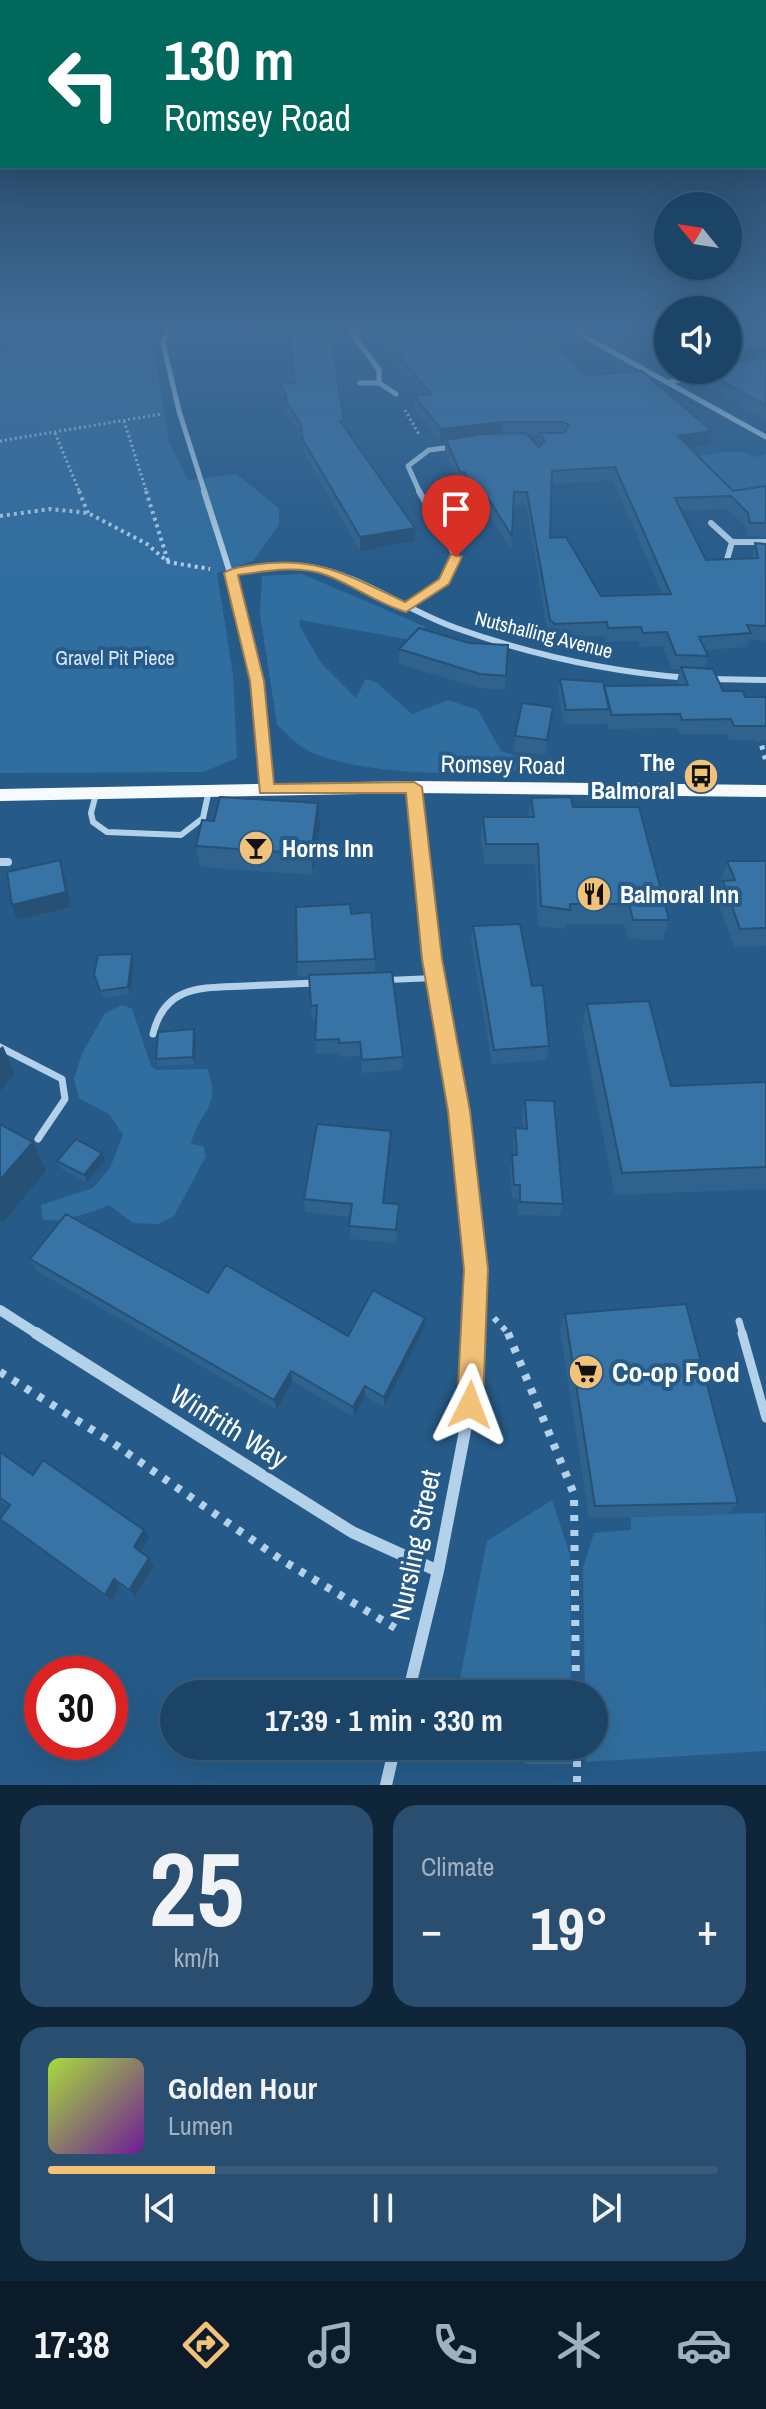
<!DOCTYPE html>
<meta charset="utf-8">
<style>
:root{--surface:#1c4467;--page:#294e70;--text:#f1f3f6;--muted:#a0b0c0;--line:#3a5c7b;--accent:#f2c278}
body{margin:0;font-family:"Archivo Narrow",sans-serif;background:var(--page);color:var(--text);height:100vh;display:flex;flex-direction:column;font-size:30px;white-space:nowrap}
*{box-sizing:border-box;margin:0}
p{font-size:26px;color:var(--muted)}
.icon{flex:none;width:44px;height:44px;fill:none;stroke:currentColor;stroke-width:2;stroke-linecap:round;stroke-linejoin:round}
.map{position:relative;height:1785px;overflow:hidden}
.panel{display:flex;flex-direction:column;gap:20px;padding:20px;background:#0f2539;flex:1}
.panel>*{flex:none}
.top-card{position:absolute;left:0px;top:0px;width:766px;height:168px;box-shadow:0 8px 32px #0002,0 0 0 2px var(--line);background:#00695c;color:#fff;overflow:hidden}
.needle{width:52px;rotate:300deg}
.controls{position:absolute;left:654px;top:192px;display:grid;gap:16px}
.controls a{display:grid;place-items:center;width:88px;height:88px;border-radius:50%;background:var(--surface);box-shadow:0 8px 32px #0002,0 0 0 2px var(--line);font-size:40px}
.speed{position:absolute;left:24px;top:1656px;display:flex;gap:16px;font-size:40px;font-weight:700;text-align:center}
.speed>*{display:grid;place-content:center;width:104px;height:104px;border-radius:50%;background:var(--surface);box-shadow:0 8px 32px #0002,0 0 0 2px var(--line);line-height:1}
.speed .limit{border:12px solid #d22;background:#fff;color:#111}
.pin{position:absolute;display:grid;place-items:center;width:68px;height:68px;color:#fff;margin:-82px -34px;border-radius:50% 50% 50% 0;rotate:-45deg;box-shadow:0 0 8px #0007}
.pin .icon{rotate:45deg}
.me{position:absolute;width:88px;margin:-44px;rotate:3deg;stroke-linejoin:round;filter:drop-shadow(0 0 6px #0008)}
.turn{display:flex;align-items:center;gap:28px;height:168px;padding:0 32px;font-size:36px}
.turn .icon{width:104px;height:104px;stroke-width:2.5}
.turn b{display:block;font-size:56px;line-height:68px}
.big{font-size:60px;font-weight:800;line-height:1.1}
.panel .widget{flex:1;display:flex;flex-direction:column;justify-content:center;gap:12px;min-width:0;padding:0 28px;border-radius:24px;background:var(--page)}
.panel .dial{align-items:center;gap:0}
.dial b{font-size:104px;line-height:1}
.song{display:flex;align-items:center;gap:24px}
.cover{width:96px;height:96px;border-radius:12px;background:linear-gradient(135deg,hsl(80 70% 55%),hsl(280 70% 35%))}
.played{height:8px;border-radius:4px;background:linear-gradient(90deg,var(--accent) 25%,var(--line) 25%)}
.keys{display:flex;justify-content:space-around;direction:ltr}
.heat{display:flex;justify-content:space-between;align-items:center;font-size:44px;direction:ltr}
.panel .tiles{flex:1;display:grid;gap:20px;grid-template-columns:1fr 1fr}
.widget:last-child{grid-column:span 2}
.trip{position:absolute;left:160px;top:1680px;width:448px;height:80px;border-radius:40px;background:var(--surface);box-shadow:0 8px 32px #0002,0 0 0 2px var(--line);font-weight:800;line-height:80px;text-align:center}
.dock{display:flex;height:128px;justify-content:space-around;align-items:center;background:#0b1b29;color:var(--muted)}
.dock .icon{width:56px;height:56px}
.dock .on{color:var(--accent)}
.dock b{font-size:36px;color:var(--text)}
.map>svg:first-child{display:block}
.green{fill:#316ea0}
.lines{fill:none;stroke-linecap:round;stroke-linejoin:round}
.path-far4{stroke:#b3d1e9;stroke-width:3;stroke-dasharray:2 3;stroke-linecap:butt}
.path-far3{stroke:#b3d1e9;stroke-width:4;stroke-dasharray:3 4;stroke-linecap:butt}
.path-far2{stroke:#b3d1e9;stroke-width:5;stroke-dasharray:4 6;stroke-linecap:butt}
.path-far1{stroke:#b3d1e9;stroke-width:6;stroke-dasharray:5 7;stroke-linecap:butt}
.path{stroke:#b3d1e9;stroke-width:8;stroke-dasharray:6 9;stroke-linecap:butt}
.service-far2{stroke:#b3d1e9;stroke-width:6}
.service-far1{stroke:#b3d1e9;stroke-width:7}
.service{stroke:#b3d1e9;stroke-width:9}
.minor-far4{stroke:#b3d1e9;stroke-width:5}
.minor-far3{stroke:#b3d1e9;stroke-width:6}
.minor-far2{stroke:#b3d1e9;stroke-width:8}
.minor-far1{stroke:#b3d1e9;stroke-width:10}
.minor{stroke:#b3d1e9;stroke-width:12}
.primary{fill:#f6fafe;fill-rule:evenodd}
.wall{fill:#2f638e;fill-rule:evenodd}
.shaded-wall{fill:#265074}
.building{fill:#3773a5;stroke:#265074;stroke-width:2;fill-rule:evenodd}
.route{fill:#f2c278;stroke:#9d7e4e;stroke-width:2}
.labels{text-anchor:middle;dominant-baseline:central;stroke-width:8;stroke-linejoin:round;paint-order:stroke}
.far-street-label{font-size:20px;fill:#fff;stroke:#265b89}
.far-park-label{font-size:20px;fill:#d7e9f7;stroke:#265b89}
.poi-label{font-size:24px;font-weight:bold;fill:#fff;stroke:#265b89;text-anchor:start}
.street-label{font-size:24px;fill:#fff;stroke:#265b89}
.near-poi-label{font-size:28px;font-weight:bold;fill:#fff;stroke:#265b89;text-anchor:start}
.near-street-label{font-size:28px;fill:#fff;stroke:#265b89}
</style>
<div class="map">
<svg width="766" height="1785" viewBox="0 0 766 1785">
<rect width="100%" height="100%" fill="#265b89"/>
<path class="green" d="M19,325H158L153,344L169,443L188,480L236,474L279,508V525L253,561L217,573L233,675L237,758L203,772L0,773V359Z
M489,325L564,330L582,342L522,351Z
M721,452H742L757,457L766,454V486L730,493L672,461Z
M302,574L426,627L412,640L300,620L299,625L321,663L356,698L366,679L377,683L412,714L448,700L478,710L501,751L552,767C490,776 369,778 311,752C299,747 287,734 277,725L260,614L262,576Z
M122,1005L132,1009L151,1066L156,1070L207,1069C223,1107 198,1112 191,1144L203,1146L206,1156L174,1216L158,1224L133,1223L109,1205C92,1213 61,1222 43,1220L41,1205L93,1188L110,1168L123,1135L109,1114L79,1098L74,1079L82,1054L105,1013Z
M552,1500L570,1555L571,1694H457L487,1541Z
M765,1513L766,1751L586,1762V1746H594V1694H585L583,1568L594,1533L631,1530V1517Z
M486,1746H572V1764H528Z"/>
<g class="lines">
<path class="path-far4" d="M511,325L555,328
M405,410L420,436
M124,421L147,493
M55,433L80,493
M0,441L162,414"/>
<path class="path-far3" d="M79,491L88,513
M146,491L168,561
M0,516L50,509L88,513L147,544L168,562L210,569"/>
<path class="path-far2" d="M759,736L766,761"/>
<path class="path-far1" d="M494,1318L510,1335"/>
<path class="path" d="M508,1333L574,1494L576,1694
M0,1372L110,1441L280,1559L402,1632
M577,1746V1785"/>
<path class="service-far2" d="M96,794L91,813L93,822L107,832L181,835L203,818L209,790
M387,980L435,978"/>
<path class="service-far1" d="M153,1034C165,984 203,988 245,986C268,985 292,984 315,983
M0,1047L62,1079L65,1099L38,1139
M739,1321L743,1335"/>
<path class="service" d="M742,1333L766,1418"/>
<path class="minor-far4" d="M170,325L163,343L179,411L205,493
M346,325L379,370V383L396,394
M574,325L589,339L766,437
M349,332L380,328
M670,382L707,374
M360,383H379
M420,493L408,466L429,450L452,447"/>
<path class="minor-far3" d="M204,491C226,561 253,634 259,708
M711,523L732,542H766
M726,563L732,542
M230,573C254,569 279,563 303,566C358,572 404,610 456,628C532,655 609,672 689,678
M406,608L445,581L456,557L419,491
M707,679L766,680"/>
<path class="minor-far2" d="M259,706L266,789
M414,787L436,982
M0,862H8"/>
<path class="minor-far1" d="M436,980C457,1098 478,1215 473,1335
M0,1310L39,1335"/>
<path class="minor" d="M36,1333L352,1532L438,1571
M408,1694L438,1571L470,1405L473,1333
M386,1785L395,1746"/>
<path class="primary" d="M414,781L766,785V797L414,793L0,801V789Z"/>
</g>
<path class="wall" d="M277,325H329L344,427L415,528L414,541L360,551L304,453L301,436L285,411L281,384L295,383L290,334L277,335Z
M372,325H498L516,341L587,375L709,444L689,447L733,491L766,486V537L747,536L745,526L728,509L681,511L706,560L752,559L755,543L766,544V641L749,639L747,647L705,650L708,656L705,668L723,691L745,697H766V740H729L727,734H679L677,728L609,729L607,722V724H564L558,693L560,679L604,687L679,685L677,681L680,669H672L663,646L640,647L638,641L606,642L604,636L553,638L548,634L526,505L514,506L511,550L480,501H472L463,485H460L445,452V441L440,442L414,409V396L422,395L372,335ZM528,435H540L539,446ZM613,480L662,594L601,596L550,538L552,484Z
M603,325H668V365L621,339Z
M766,325V420L698,382L700,370L683,374L677,370H728Z
M469,643L506,676L505,690L479,688L399,664V649Z
M553,707L545,755L513,751L515,736Z
M531,798L573,807L669,920L663,940L628,939L624,924H567L566,929L538,926L535,864H484L481,837L483,817H528Z
M214,821L320,824L313,875L200,867L196,846Z
M727,861H766V946L734,947L717,899Z
M351,914L375,959V972L403,1057L402,1070L362,1073L361,1056L340,1057V1053L316,1054L315,1040L316,1019L312,1020L309,976L298,977L297,962Z
M473,926L549,1046L546,1060L492,1064L471,940Z
M134,962L130,994L103,998L94,974Z
M587,1004L671,1086L766,1082V1189L615,1195L582,1028Z
M194,1029L196,1036L195,1064L158,1066L156,1059Z
M525,1100L563,1204L560,1216L518,1215V1198H512L510,1168L512,1155H514L513,1141L515,1128L523,1129L522,1114Z
M391,1131V1144L385,1203L398,1217L396,1243L350,1239L351,1217L305,1212L304,1199Z
M105,1160L87,1182L60,1168L57,1161Z
M30,1259L208,1293L348,1336L424,1329L384,1407L365,1396L354,1417L292,1381L277,1410L37,1271Z
M565,1314L738,1503L727,1515L589,1518L560,1330Z
M0,1452L33,1475L149,1538L141,1552L149,1558L154,1566L135,1597L120,1586L112,1602L9,1527L0,1519L9,1507L0,1501Z"/>
<path class="shaded-wall" d="M766,346V358L728,365V354Z
M684,370H702L683,374Z
M503,422L502,435L440,442L441,429Z
M712,431L709,444L675,449L678,436Z
M415,528L414,541L360,551V537Z
M318,803L320,824L313,875L311,854Z
M60,860L64,874L71,907L17,920L12,905Z
M132,954L134,962L130,994L128,987Z
M194,1029L196,1036L195,1064L193,1057Z
M3,1046L15,1074L0,1091V1048Z
M391,1131V1144L383,1215V1203Z
M33,1142L46,1171L2,1224L0,1220V1180Z
M102,1153L105,1160L87,1182L84,1175Z
M425,1318L424,1329L384,1407V1397Z
M291,1371L292,1381L277,1410L274,1400Z
M365,1386V1396L354,1417L353,1407Z
M144,1530L149,1538L139,1555L134,1547Z
M149,1558L154,1566L135,1597L129,1590Z
M114,1579L120,1586L112,1602L105,1595Z"/>
<path class="building" d="M289,325H329L344,421H340L415,528L360,537L303,440L300,423L284,398H287L281,384L295,383Z
M373,325H498L516,341L544,337L587,375L642,371L712,431L678,436L733,491L766,486V523H750L748,513L731,496L675,498L706,560L758,558L755,543L766,544V626L747,625L751,633L699,637L708,656L676,655L667,632L643,633L641,627L608,628L607,622L555,624L550,620L527,492H514L512,536L481,487L472,488L464,472H460L446,440L482,434L526,433L539,447L545,441L540,433H564L569,425L563,422H503L441,429L414,396L431,394ZM615,467L671,594L601,596L566,537L550,538L552,471Z
M619,325H668V352L623,328Z
M728,325H766V346L728,354Z
M766,356V405L701,370H728V364Z
M419,628L469,643L508,645L506,676L480,674L399,649Z
M681,667L713,669L723,691H743L745,697H766V726H734L731,719L682,720L680,714L612,715L604,686L688,685Z
M560,679L603,682L609,709L566,710Z
M522,703L553,707L547,740L515,736Z
M220,797L318,803L311,854L196,846L202,820L214,821Z
M571,797L573,807H639L669,920H633L629,904H570V910L541,906L538,844H486L483,817H534L531,798Z
M60,860L66,892L12,905L7,872Z
M727,861H766V928L740,929L723,881L735,880Z
M350,904L351,914L371,912L375,959L297,962L296,907Z
M520,924L532,986L543,985L549,1046L494,1050L473,926Z
M132,954L128,987L100,991L94,974L98,955Z
M392,972L403,1057L362,1060L360,1042L339,1043V1039L315,1040L317,1005L311,1006L309,975Z
M649,1001L671,1086L766,1082V1167L622,1173L587,1004Z
M194,1029L193,1057L156,1059L158,1032Z
M525,1100L554,1101L563,1204L520,1202V1185H514L512,1155H517L515,1128L527,1129Z
M0,1124L33,1142L0,1180Z
M317,1124L391,1131L383,1203L399,1204L396,1230L349,1226L352,1204L304,1199Z
M76,1139L102,1153L84,1175L57,1161Z
M66,1214L208,1293L226,1265L348,1336L373,1290L425,1318L384,1397L365,1386L353,1407L291,1371L274,1400L30,1259Z
M686,1304L738,1503L595,1506L565,1314Z
M0,1452L33,1475L43,1460L144,1530L134,1547L149,1558L129,1590L114,1579L105,1595L0,1519L10,1505L0,1498Z"/>
<linearGradient id="sky" x2="0" y2="1"><stop stop-color="#15324b"/><stop offset="0.57" stop-color="#416c97"/><stop offset="1" stop-color="#416c97" stop-opacity="0"/></linearGradient>
<rect width="766" height="575" fill="url(#sky)"/>
<path class="route" d="M451,554L462,557L449,584L406,612C378,604 353,585 326,575C298,565 266,571 238,575L264,681L274,784L414,782L422,787L442,959L470,1111L488,1269L483,1405L479,1414L470,1418L461,1414L457,1405L464,1269L448,1111L422,959L406,793H260L250,681L224,573C231,567 243,567 253,565C317,555 349,576 405,602L439,579Z"/>
<defs>
<g id="bus-disc" transform="scale(1.8)"><circle r="9.5" fill="#f2c278" stroke="#265b89"/><path d="M-5-6H5V4H4V6H2V4H-2V6H-4V4H-5ZM-3.5-4V0h7V-4ZM-3.5 1.2v1.5H-2V1.2ZM2 1.2v1.5H3.5V1.2Z" fill="#111"/></g>
<g id="bar-disc" transform="scale(1.8)"><circle r="9.5" fill="#f2c278" stroke="#265b89"/><path d="M-6-5H6L.8 .8V4.5H3.5V6h-7V4.5H-.8V.8Z" fill="#111"/></g>
<g id="restaurant-disc" transform="scale(1.8)"><circle r="9.5" fill="#f2c278" stroke="#265b89"/><path d="M-5-6h1v4h1v-4h1v4h1v-4h1v5L-1.5 .5V6h-2V.5L-5-1ZM5-6V6H3V1.5H1.5Q1.5-4 5-6Z" fill="#111"/></g>
<g id="supermarket-disc" transform="scale(1.8)"><circle r="9.5" fill="#f2c278" stroke="#265b89"/><path d="M-6-5.5h2.5l.6 2H6L4.5 2H-2.5L-4.4-4H-6ZM-1.5 3.2a1.3 1.3 0 1 0 .1 0ZM3 3.2a1.3 1.3 0 1 0 .1 0Z" fill="#111"/></g>
</defs>
<g fill-rule="evenodd">
<use href="#bus-disc" x="701" y="776"/>
<use href="#bar-disc" x="256" y="848"/>
<use href="#restaurant-disc" x="594" y="894"/>
<use href="#supermarket-disc" x="586" y="1372"/>
</g>
<g class="labels">
<g class="far-street-label">
<text transform="translate(544 634) rotate(14)">Nutshalling Avenue</text>
</g>
<g class="far-park-label">
<text x="115" y="657">Gravel Pit Piece</text>
</g>
<g class="poi-label">
<text x="675" y="762" text-anchor="end">The<tspan x="675" dy="28">Balmoral</tspan></text>
<text x="282" y="848">Horns Inn</text>
<text x="620" y="894">Balmoral Inn</text>
</g>
<g class="street-label">
<text transform="translate(503 764) rotate(1)">Romsey Road</text>
</g>
<g class="near-poi-label">
<text x="612" y="1372">Co-op Food</text>
</g>
<g class="near-street-label">
<text transform="translate(229 1426) rotate(32)">Winfrith Way</text>
<text transform="translate(415 1545) rotate(-78)">Nursling Street</text>
</g>
</g>
</svg>
<div class="controls">
<a><svg class="needle" viewBox="-14 -14 28 28"><path d="M0-13l5 13h-10z" fill="#e53935"/><path d="M0 13l5-13h-10z" fill="#a0b0c0"/></svg></a>
<a><svg class="icon" aria-label="sound" viewBox="0 0 24 24"><path d="M4 9h4l5-4v14l-5-4H4zM17 9q2 3 0 6"/></svg></a>
</div>
<div class="speed"><div class="limit">30</div></div>
<div class="pin" style="left:456px;top:557px;background:#d93025"><svg class="icon" aria-label="arrive" viewBox="0 0 24 24"><path d="M6 21V4h12l-3 4 3 4H6"/></svg></div>
<svg class="me" style="left:470px;top:1405px" viewBox="-20 -20 40 40"><path d="M0-17L14 15 0 8-14 15z" fill="#f2c278" stroke="#fff" stroke-width="4"/></svg>
<div class="trip">17:39 · 1 min · 330 m</div>
<div class="top-card">
<div class="turn"><svg class="icon" aria-label="left" viewBox="0 0 24 24"><path d="M17 20v-9H6M10 6l-5 5 5 5"/></svg><div><b>130 m</b>Romsey Road</div></div>
</div>
</div>
<section class="panel">
<div class="tiles">
<div class="widget dial"><b>25</b><p>km/h</p></div>
<div class="widget"><p>Climate</p>
<div class="heat"><a>−</a><b class="big">19°</b><a>+</a></div>
</div>
<div class="widget">
<div class="song"><i class="cover"></i><div><b>Golden Hour</b><p>Lumen</p></div></div>
<div class="played"></div>
<div class="keys"><svg class="icon" aria-label="previous" viewBox="0 0 24 24"><path d="M18 5L8 12l10 7zM5 5v14"/></svg><svg class="icon" aria-label="pause" viewBox="0 0 24 24"><path d="M8 5v14M16 5v14"/></svg><svg class="icon" aria-label="next" viewBox="0 0 24 24"><path d="M6 5l10 7-10 7zM19 5v14"/></svg></div>
</div>
</div>
</section>
<nav class="dock">
<b>17:38</b>
<svg class="icon on" aria-label="directions" viewBox="0 0 24 24"><path d="M12 3l9 9-9 9-9-9zM9 14v-3h6M13 9l2 2-2 2"/></svg>
<svg class="icon" aria-label="music" viewBox="0 0 24 24"><path d="M9 18V5l10-2v13"/><circle cx="6" cy="18" r="3"/><circle cx="16" cy="16" r="3"/></svg>
<svg class="icon" aria-label="phone" viewBox="0 0 24 24"><path d="M5 4h4l2 5-3 2q2 4 5 5l2-3 5 2v4C11 20 4 13 5 4z"/></svg>
<svg class="icon" aria-label="climate" viewBox="0 0 24 24"><path d="M12 3v18M4 7l16 10M4 17L20 7"/></svg>
<svg class="icon" aria-label="car" viewBox="0 0 24 24"><path d="M5 17H2v-5l4-1 3-4h7l3 4 3 1v5h-3M9 17h6M6 11h13"/><circle cx="7" cy="17" r="2"/><circle cx="17" cy="17" r="2"/></svg>
</nav>
